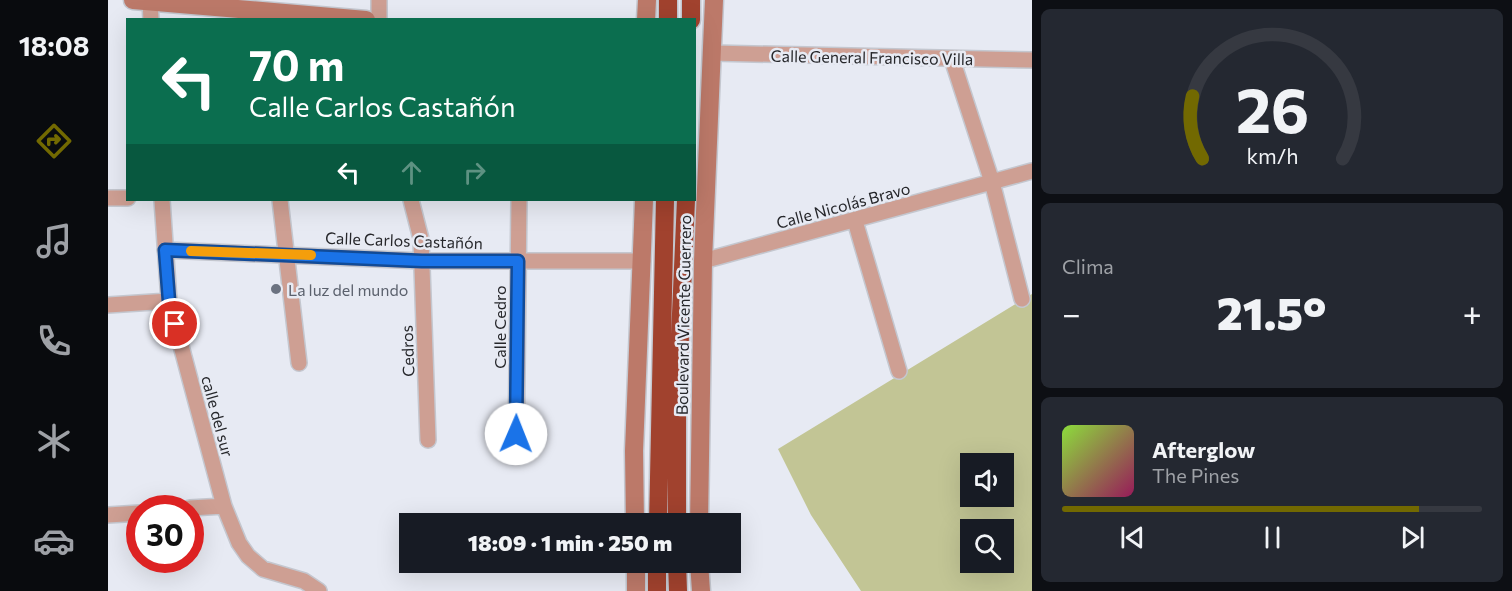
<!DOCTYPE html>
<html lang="es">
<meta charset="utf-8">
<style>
:root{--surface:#171b24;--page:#242831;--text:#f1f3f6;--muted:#9ea1a6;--line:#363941;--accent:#726901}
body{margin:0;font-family:Commissioner,sans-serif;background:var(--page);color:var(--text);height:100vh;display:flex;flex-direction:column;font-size:22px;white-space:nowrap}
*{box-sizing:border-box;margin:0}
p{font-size:20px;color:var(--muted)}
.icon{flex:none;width:33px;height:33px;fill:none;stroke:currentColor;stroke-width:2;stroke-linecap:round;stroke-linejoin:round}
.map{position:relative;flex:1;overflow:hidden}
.drawer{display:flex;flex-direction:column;gap:9px;padding:9px;background:#0d0f14;width:480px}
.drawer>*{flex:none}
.guide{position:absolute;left:18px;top:18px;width:570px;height:183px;border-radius:0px;box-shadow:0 6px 24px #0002;background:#0b6e4f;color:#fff;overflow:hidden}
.buttons{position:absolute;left:852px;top:453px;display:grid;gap:12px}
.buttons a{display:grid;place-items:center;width:54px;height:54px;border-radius:0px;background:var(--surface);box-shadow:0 6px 24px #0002;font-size:30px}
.speed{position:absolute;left:18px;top:495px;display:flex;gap:12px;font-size:30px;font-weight:700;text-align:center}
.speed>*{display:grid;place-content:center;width:78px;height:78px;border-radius:50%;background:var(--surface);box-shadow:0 6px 24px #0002;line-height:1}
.speed .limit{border:9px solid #d22;background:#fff;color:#111}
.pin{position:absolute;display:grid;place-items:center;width:51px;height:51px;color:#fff;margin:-26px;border:3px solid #fff;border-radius:50%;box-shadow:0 2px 6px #0007}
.me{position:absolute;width:66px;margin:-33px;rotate:1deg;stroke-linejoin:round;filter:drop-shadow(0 0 4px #0008)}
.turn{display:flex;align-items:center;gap:21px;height:126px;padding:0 24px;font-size:27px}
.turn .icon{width:78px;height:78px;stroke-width:2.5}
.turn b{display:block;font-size:42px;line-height:51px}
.lanes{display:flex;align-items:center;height:57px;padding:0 24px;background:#0003;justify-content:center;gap:30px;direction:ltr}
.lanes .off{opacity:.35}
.big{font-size:45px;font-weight:800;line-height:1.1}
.drawer .card{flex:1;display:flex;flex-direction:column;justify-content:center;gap:9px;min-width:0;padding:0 21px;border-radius:9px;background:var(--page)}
.drawer .dial{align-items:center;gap:0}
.dial svg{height:156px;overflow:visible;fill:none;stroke:var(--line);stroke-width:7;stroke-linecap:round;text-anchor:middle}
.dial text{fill:var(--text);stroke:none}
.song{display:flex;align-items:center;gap:18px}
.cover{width:72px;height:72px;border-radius:9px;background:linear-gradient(135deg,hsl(90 70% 55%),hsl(330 70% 35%))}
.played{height:6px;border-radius:3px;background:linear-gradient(90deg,var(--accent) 85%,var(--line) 85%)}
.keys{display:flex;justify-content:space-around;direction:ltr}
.heat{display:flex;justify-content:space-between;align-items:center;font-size:33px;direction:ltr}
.trip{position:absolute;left:291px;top:513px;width:342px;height:60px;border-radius:0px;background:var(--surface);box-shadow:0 6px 24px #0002;font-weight:800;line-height:60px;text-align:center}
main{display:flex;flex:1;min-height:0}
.tab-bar{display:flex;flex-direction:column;width:108px;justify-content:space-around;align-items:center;background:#090b0e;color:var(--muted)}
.tab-bar .icon{width:42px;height:42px}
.tab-bar .current{color:var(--accent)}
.tab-bar b{font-size:27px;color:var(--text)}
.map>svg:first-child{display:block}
.green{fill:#c2c595;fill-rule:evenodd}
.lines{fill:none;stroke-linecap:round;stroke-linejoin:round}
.street-casing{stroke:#c4c7cf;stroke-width:18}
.secondary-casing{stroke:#c4c7cf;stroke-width:21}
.highway-casing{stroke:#c4c7cf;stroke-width:21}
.street{stroke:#ce9f93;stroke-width:15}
.secondary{stroke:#bc7969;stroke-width:18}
.highway{stroke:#a1422e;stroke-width:18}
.route-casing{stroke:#114b97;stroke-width:15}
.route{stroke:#1a73e8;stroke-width:10}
.slow{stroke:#f59e0b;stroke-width:10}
.worship-dot{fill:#6b7280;stroke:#e7eaf3;stroke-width:2}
.labels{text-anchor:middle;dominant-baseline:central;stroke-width:5;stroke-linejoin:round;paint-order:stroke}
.street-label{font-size:16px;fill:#26272b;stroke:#e7eaf3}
.worship-label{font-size:16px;fill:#5b616d;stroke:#e7eaf3;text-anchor:start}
</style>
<main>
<nav class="tab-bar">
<b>18:08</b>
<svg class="icon current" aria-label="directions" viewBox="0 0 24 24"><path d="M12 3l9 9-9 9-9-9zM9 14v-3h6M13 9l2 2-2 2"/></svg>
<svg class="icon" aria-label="music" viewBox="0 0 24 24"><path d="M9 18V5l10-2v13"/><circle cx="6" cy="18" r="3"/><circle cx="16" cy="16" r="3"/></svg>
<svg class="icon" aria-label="phone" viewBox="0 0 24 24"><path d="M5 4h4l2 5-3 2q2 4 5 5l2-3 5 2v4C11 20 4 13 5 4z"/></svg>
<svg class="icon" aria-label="climate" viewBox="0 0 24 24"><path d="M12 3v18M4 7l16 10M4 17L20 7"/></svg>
<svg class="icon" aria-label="car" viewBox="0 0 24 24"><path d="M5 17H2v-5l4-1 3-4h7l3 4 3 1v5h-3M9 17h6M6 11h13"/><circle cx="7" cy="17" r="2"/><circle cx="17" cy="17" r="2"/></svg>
</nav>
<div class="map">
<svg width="924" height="591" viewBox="0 0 924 591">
<rect width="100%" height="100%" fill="#e7eaf3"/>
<path class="green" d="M924,294V591H753L703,515L670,449ZM862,464H896V496H862ZM862,530H896V562H862Z"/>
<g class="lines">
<g class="street-casing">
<path id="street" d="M42,1L43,20
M271,20V0
M604,53L924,60
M844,59L884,182L914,299
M0,198H20
M54,200L61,301L116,506L131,543L140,556L155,569L196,581L211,591
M172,200L191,363
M303,200L313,239L320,440
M747,221L791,371
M57,250L314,261H535
M595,261L924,171
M0,305L61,301
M408,455L411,200
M82,508L116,506
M0,515L32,513"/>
</g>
<g class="secondary-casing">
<path id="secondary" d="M25,0L258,20
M538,20L539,0
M527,524L526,451L536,200
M591,524L595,261L606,0
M528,562V591
M591,562L593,591"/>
</g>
<g class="highway-casing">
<path id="highway" d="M560,20V0
M583,20V0
M550,524L557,200
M569,524V405L578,200
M549,562V591
M569,562L570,591"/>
</g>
<use href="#street" class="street"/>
<use href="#secondary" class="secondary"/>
<use href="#highway" class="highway"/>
</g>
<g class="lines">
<g class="route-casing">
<path id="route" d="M67,324L61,301L57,250L314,261H410L408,434"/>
</g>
<use href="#route" class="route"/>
<path class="slow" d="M83,251L203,255"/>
</g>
<circle class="worship-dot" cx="168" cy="289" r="6"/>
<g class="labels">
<g class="street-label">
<text transform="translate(764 57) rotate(1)">Calle General Francisco Villa</text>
<text transform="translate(735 205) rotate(-15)">Calle Nicolás Bravo</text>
<text transform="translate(296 240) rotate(2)">Calle Carlos Castañón</text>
<text transform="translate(575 315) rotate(-89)">Boulevard Vicente Guerrero</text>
<text transform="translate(391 327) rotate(-90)">Calle Cedro</text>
<text transform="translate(299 351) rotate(-92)">Cedros</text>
<text transform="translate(110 416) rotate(75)">calle del sur</text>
</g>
<g class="worship-label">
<text x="180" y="289">La luz del mundo</text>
</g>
</g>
</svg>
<div class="buttons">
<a><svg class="icon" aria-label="sound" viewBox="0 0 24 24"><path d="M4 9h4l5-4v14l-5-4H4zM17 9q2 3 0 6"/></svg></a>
<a><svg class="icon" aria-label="search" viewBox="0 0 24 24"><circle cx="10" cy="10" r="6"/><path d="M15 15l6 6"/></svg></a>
</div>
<div class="speed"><div class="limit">30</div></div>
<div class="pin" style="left:67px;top:324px;background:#d93025"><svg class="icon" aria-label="arrive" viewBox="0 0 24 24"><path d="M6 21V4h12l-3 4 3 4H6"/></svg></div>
<svg class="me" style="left:408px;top:434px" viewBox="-20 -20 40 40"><circle r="19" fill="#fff"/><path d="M0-13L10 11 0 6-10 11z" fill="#1a73e8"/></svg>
<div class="trip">18:09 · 1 min · 250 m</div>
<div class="guide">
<div class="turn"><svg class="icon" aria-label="left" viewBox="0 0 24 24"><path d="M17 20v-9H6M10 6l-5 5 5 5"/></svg><div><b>70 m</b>Calle Carlos Castañón</div></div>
<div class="lanes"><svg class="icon" aria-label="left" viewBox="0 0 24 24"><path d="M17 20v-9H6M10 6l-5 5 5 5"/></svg><svg class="icon off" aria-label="ahead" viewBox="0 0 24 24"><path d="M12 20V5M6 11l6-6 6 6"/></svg><svg class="icon off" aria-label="right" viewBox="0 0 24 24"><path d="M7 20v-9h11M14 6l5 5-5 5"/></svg></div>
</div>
</div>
<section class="drawer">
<div class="card dial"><svg viewBox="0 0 100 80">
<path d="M14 69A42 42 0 1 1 86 69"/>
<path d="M14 69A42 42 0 0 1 9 37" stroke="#726901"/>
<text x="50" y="56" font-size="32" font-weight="700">26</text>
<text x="50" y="72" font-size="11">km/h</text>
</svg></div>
<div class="card"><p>Clima</p>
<div class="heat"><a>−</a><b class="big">21.5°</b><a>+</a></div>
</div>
<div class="card">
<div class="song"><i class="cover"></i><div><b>Afterglow</b><p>The Pines</p></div></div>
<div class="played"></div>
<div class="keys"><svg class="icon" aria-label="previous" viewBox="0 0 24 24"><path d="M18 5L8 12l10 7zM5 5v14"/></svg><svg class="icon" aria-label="pause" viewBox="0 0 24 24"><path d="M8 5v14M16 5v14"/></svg><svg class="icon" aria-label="next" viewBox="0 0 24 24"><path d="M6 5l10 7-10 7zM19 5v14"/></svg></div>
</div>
</section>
</main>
